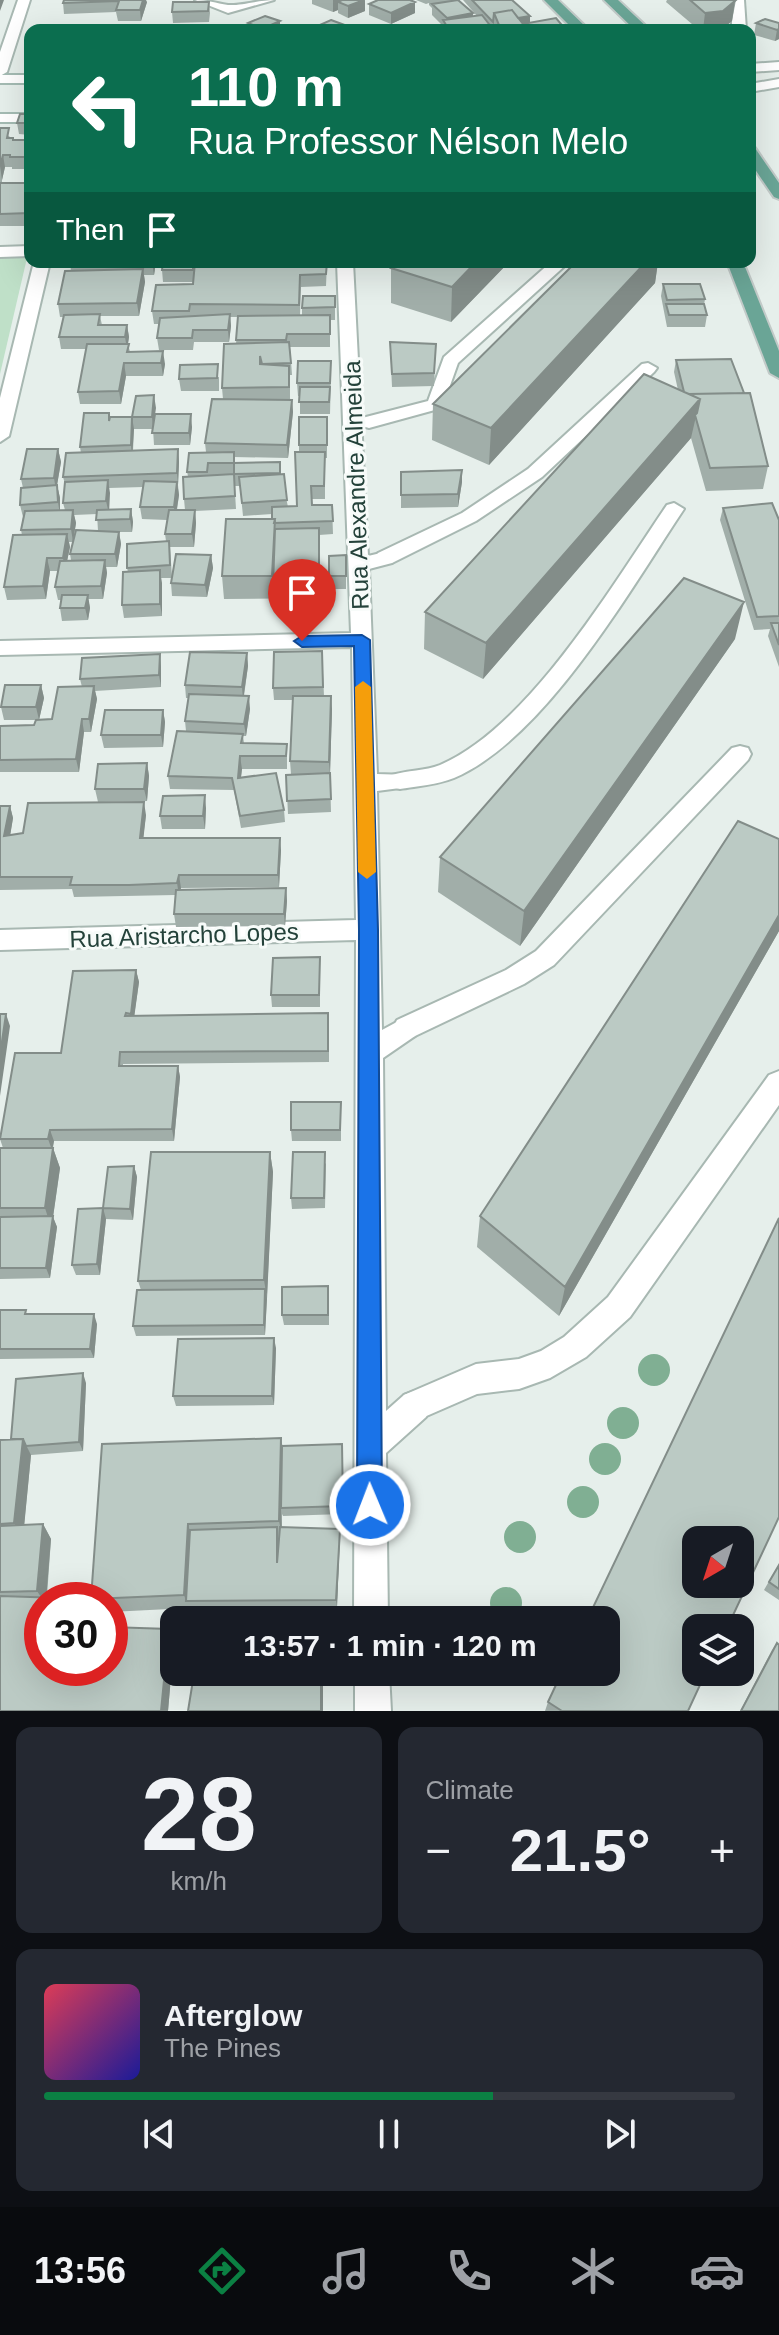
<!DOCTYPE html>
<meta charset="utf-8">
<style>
:root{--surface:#171b24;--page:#242831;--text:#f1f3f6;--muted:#9ea1a6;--line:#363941;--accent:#0b8043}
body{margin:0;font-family:Helvetica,sans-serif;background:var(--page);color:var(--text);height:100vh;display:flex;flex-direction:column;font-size:30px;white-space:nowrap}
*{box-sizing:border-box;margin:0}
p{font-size:26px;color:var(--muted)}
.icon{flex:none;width:44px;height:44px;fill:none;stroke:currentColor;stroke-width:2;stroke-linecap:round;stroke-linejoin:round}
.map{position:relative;height:1711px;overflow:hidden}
.details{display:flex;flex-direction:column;gap:16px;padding:16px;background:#0d0f14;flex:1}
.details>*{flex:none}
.top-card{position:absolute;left:24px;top:24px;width:732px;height:244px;border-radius:16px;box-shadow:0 8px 32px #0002;background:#0b6e4f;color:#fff;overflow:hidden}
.needle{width:52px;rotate:219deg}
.buttons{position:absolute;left:682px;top:1526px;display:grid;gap:16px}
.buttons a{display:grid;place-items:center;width:72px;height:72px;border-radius:16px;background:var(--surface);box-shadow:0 8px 32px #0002;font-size:40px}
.speed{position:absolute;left:24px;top:1582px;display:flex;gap:16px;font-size:40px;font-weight:700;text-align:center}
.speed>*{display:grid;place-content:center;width:104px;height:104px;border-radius:50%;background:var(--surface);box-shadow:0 8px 32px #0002;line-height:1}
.speed .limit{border:12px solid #d22;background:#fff;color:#111}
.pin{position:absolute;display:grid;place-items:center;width:68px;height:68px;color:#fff;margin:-82px -34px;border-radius:50% 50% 50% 0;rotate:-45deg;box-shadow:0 0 8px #0007}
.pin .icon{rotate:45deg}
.me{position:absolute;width:88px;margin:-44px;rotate:359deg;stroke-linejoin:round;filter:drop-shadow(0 0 6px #0008)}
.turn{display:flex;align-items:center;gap:28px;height:168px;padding:0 32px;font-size:36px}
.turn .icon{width:104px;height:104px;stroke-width:2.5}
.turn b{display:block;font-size:56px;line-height:68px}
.then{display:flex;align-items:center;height:76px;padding:0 32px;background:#0003;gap:16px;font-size:30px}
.big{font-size:60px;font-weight:600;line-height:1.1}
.details .widget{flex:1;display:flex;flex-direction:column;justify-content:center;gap:12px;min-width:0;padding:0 28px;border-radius:16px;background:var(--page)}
.details .dial{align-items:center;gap:0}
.dial b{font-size:104px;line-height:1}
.song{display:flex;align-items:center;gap:24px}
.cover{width:96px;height:96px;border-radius:12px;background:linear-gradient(135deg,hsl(350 70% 55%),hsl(240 70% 35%))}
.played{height:8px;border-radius:4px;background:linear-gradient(90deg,var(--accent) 65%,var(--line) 65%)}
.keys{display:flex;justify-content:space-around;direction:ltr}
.heat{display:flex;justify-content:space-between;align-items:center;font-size:44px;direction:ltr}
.details .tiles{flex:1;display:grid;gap:16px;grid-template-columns:1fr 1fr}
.widget:last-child{grid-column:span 2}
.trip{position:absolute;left:160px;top:1606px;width:460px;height:80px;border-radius:16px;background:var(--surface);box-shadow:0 8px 32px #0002;font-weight:600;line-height:80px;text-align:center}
.menu{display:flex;height:128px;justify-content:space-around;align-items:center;background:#090b0e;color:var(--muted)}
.menu .icon{width:56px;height:56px}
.menu .on{color:var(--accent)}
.menu b{font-size:36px;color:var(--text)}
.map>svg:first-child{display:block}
.green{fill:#bfe0c8}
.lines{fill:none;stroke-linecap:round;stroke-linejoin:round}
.lane-casing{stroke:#a8b8b2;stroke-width:4}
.street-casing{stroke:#a8b8b2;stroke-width:4}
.secondary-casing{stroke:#a4bbb3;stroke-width:4}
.primary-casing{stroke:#c2cac8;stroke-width:4}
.lane{fill:#fff;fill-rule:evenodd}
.street{fill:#fff;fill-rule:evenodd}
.secondary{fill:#fff;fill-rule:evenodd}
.primary{fill:#6aa596;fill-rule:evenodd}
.tree{fill:#80af93}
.wall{fill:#a1aea9;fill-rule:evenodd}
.shaded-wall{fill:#838d89}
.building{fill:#bbcac4;stroke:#838d89;stroke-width:2;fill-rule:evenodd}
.route{fill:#1a73e8;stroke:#114b97;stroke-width:2}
.slow{fill:#f59e0b}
.labels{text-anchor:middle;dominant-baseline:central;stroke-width:6;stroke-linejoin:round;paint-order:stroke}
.street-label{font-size:24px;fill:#24423a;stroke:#f7fbf9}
</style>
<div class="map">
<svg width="779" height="1711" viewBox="0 0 779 1711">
<rect width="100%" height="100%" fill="#e6efeb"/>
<path class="green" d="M0,258H27L0,374Z"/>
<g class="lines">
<g class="lane-casing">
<path id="lane" d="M195,0C207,0 216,3 228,5C239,6 260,0 274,0L228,13Z
M551,262H569L458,363L442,408L369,428L362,426L360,422L362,418L428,401L444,357Z
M648,363L657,368L654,372L542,477L476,521L392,563H378L375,558L378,553L462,513L528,469L642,364Z
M674,503L684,509C630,590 545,739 454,778C437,785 418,786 400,789L392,787L388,781L392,775C407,770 425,771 440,765C529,727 613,584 667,505Z
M740,746L748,748L751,754L748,760L554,965L524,984L415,1036L406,1039L397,1036L393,1028L397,1020L506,970L536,951L732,748Z
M779,1071V1105L630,1317L586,1357L550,1378L519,1389L477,1394L415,1421L404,1417L399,1406L404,1395L476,1364L519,1359L541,1351L564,1337L608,1297L769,1075Z"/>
</g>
<g class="street-casing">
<path id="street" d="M18,0H30L7,72L0,76V52Z
M732,0H744L746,30H732Z
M779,62V70L750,72V64Z
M779,79V87L750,92V84Z
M30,246V256L0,257V247Z
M34,262H50L9,436L0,442V398Z
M337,262H353L368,556L385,552L395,558L392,563L369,569L377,774L408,775L412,781L408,787L377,791L382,1030L406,1017L415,1020L419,1028L415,1036L383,1058L386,1411L404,1395L415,1391L426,1395L431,1406L426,1417L386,1453L388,1620H354L356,940L0,950V930L356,920L352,647L0,655V641L351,633Z
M355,1672H389L391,1711H355Z"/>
</g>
<g class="secondary-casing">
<path id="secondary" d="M0,75H30V83H0Z
M0,114H30V122H0Z"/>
</g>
<g class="primary-casing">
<path id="primary" d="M544,0H558L589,30H574Z
M604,0H618L650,30H635Z
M750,147L755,148L779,183V199L774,197L750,162Z
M727,262H743L779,351V378L770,373Z"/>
</g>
<use href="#lane" class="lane"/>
<use href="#street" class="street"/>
<use href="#secondary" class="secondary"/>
<use href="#primary" class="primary"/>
</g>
<g class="tree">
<circle cx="654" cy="1370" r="16"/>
<circle cx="623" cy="1423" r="16"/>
<circle cx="605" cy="1459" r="16"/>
<circle cx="583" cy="1502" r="16"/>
<circle cx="520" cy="1537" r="16"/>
<circle cx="506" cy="1603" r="16"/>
</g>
<path class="wall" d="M64,0L147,2L141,21H118L116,12L64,14L63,3Z
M312,0H365V11L348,18L338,13V10L333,12L312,4Z
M416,0H460L459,2L473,13V17L477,16L463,0H512L530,16V23L566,30H443V26L432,15V8L429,5V3L426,4Z
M667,0H736L732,21L721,30H699L666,2Z
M209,2L210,13L209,22L173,23L172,12Z
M369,4L415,13L391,24L369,15Z
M280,21V30H227L248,29V23Z
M756,23H779V39L775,41L754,35Z
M30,114V135L19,134L17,123Z
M0,128L11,138H13L14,140H30V169H12V167H5L2,180V183H30V226H0Z
M70,262H156L154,275H144L145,282L139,316H100L102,325H127L129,337L128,344L130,352L165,364L163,376H126L121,404H80L78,392L86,349H61L59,337L63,317H60L58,304L71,271Z
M327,262L326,286L301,287L300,315H302V308L335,296V320H330V347H290L292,375H290V399L292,400L293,412L288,458L234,457L235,463L280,462L281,474L288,507L297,506L299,452V417H327V458H325V499H312V505H332L333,534L319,535V598L224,599L222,576L272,519V514L243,516L240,486H235L234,476L236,509L195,511L196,523L194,547H170L172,577L211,555L213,568L207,597L172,596L171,583L172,578H161L162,616L124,618L122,605L128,572L127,568L166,541L165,534L167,520L142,519L140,507L143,487L109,488V510L131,509L133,522L132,532H119L121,544L117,567H106L107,573L103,599H88L90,608L88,620L62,621L60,608L61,600H58L55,587L58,571H50L46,599L7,600L4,587L22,535L21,530L23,517L20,505L23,488L21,479L58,449L61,462L57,485L60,498V510H65L63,503L65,484L63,477L81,453L80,447L109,413L110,418L132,417L134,429L133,451L178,449L179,462L178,485L179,495L177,510H185L184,499L188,476L187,472L206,452L205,443L223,399L222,388L236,344L238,317H230L231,326L229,342H194L193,350H159L157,338L159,324H154L152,311L193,284V282H163L162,270ZM97,514L98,531L73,540L76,523L74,515ZM69,542H73L70,554L71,560L67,561L70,547Z
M398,262H509L451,322L391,303V268Z
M576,262H658L655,283L489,465L432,440L433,404Z
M663,284L705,299L704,305L707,315L705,327H667L661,296Z
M390,342L436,344L434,386L392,387Z
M676,360L768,466L763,489L706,491L691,438L483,679L424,649L425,612L678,390L674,372Z
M331,374L330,414H300V396H298L297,383Z
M219,377V391H181L179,379Z
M154,395L155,414L192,427L190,445H154L153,429H134L132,417Z
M462,470V482L458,507L401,508V472Z
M723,508L779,520V667L768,636L770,629L754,630L720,520Z
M346,555V589H329V576Z
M735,639L520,946L438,892L440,857Z
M322,651L324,696L332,709L330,774L331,812L288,814L286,775L291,774L290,761L293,700H274L273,688Z
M247,653L248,666L244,696L250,709L246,736H243L244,743L287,757V769H242L241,778L284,810L285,822L241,828L234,790L170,789L168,776L186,731L185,721L189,698H186L185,685Z
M160,654L161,667V687L95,691L97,699L91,732H84L79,772H0V726L34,725L35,720H4L1,707L41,685L44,698L39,720L52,719L82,687L80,679Z
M163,710L165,722L163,747L104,748L101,735Z
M147,763L149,776L147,801L98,802L95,789Z
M0,806H10L13,818L10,835L146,815L143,838L281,850L279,887L181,888L180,890L286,888L287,901L285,926L176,927L174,914L175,895L74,897L72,889L0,890Z
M206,808L205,829H162L160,816Z
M779,839V931L559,1316L477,1247L480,1216Z
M320,957V1007H272L271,995Z
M136,970L139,982L134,1016L329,1025V1062L123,1064V1066H178L180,1077L174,1141H54L53,1148L60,1168L53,1217L57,1227L50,1278L0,1279V1148H3L0,1139L61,1053Z
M341,1102V1141H292L291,1130Z
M270,1152L273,1172L265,1335L136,1336L133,1326L141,1290L138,1281Z
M326,1163L325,1208L292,1209L291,1198Z
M134,1166L137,1177L133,1220L106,1219L100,1275H76L72,1265L103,1208Z
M329,1297V1325H284L282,1315Z
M0,1310L97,1324L94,1358L0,1359Z
M276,1348L274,1405L176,1406L173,1396Z
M86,1383L83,1451L31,1455L24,1525L43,1524L51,1539L42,1668L169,1629L174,1642L168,1711H0V1440L11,1439Z
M342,1444L343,1514L283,1516L282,1514V1527L340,1529L337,1607L189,1608L110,1612V1600H91L282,1446Z
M779,1564V1600L764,1590Z
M777,1643L779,1711H740L772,1650Z
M548,1702L688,1711H545Z"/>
<path class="shaded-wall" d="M0,0H4L0,11Z
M143,0H146L147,2L141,21L140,10Z
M333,0H361L338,2V10L333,12Z
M365,0V11L348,18V6Z
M735,1L732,21L721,30H703L705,13Z
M415,2V13L391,24V13Z
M473,13L472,25L447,26V18Z
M530,16V27L497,21Z
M280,21V30H262V29Z
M779,29V39L775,41L777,30Z
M3,155L5,167L2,180L0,166Z
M152,262H156L154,275Z
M476,262H509L451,322L452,287Z
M646,262H658L655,283L489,465L491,428Z
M143,269L145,282L139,316L137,303Z
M230,314L231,326L229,342L228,330Z
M127,325L129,337L127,349L125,337Z
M163,351L165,364L163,376L161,363Z
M124,363L126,376L121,404L119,391Z
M154,395L156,408L153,429L152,417Z
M700,399L691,438L483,679L486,643Z
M292,400L293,412L288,458L287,445Z
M191,414L192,427L190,445L189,433Z
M132,417L134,429L132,458L131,445Z
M58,449L61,462L56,491L54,478Z
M178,449L179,462L178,485L177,473Z
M462,470V482L458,507V494Z
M108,480L110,493L109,514L106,501Z
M177,482L179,495L175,520L174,507Z
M57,485L60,498V515L58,502Z
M131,509L133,522L132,532L130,519Z
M73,510L76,523L73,542L71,529Z
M195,510L196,523L194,547L192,534Z
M119,532L121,544L117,567L115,554Z
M67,534L70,547L65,571L63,558Z
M211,555L213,568L207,597L205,585Z
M47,558L50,571L46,599L43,586Z
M105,560L107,573L103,599L101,586Z
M160,570L162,583V616L160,604Z
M88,595L90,608L88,620L85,608Z
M744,602L735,639L520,946L524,911Z
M247,653L248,666L243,700L242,687Z
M160,654L161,667V687L159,675Z
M41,685L44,698L39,720L36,707Z
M94,686L97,699L91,732L89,719Z
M249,696L250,709L246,736L244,724Z
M331,696L332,709L330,774L329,762Z
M163,710L165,722L163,747L161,735Z
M82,719L84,732L79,772L76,759Z
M240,756L242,769L239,791L238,778Z
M147,763L149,776L147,801L144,789Z
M205,795L206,808L205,829L203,816Z
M144,802L146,815L142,851L140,838Z
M10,806L13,818L8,849L4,836Z
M280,838L281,850L279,887L278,875Z
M179,875L181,888L179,895L177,883Z
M286,888L287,901L285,926L284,914Z
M779,915V931L559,1316L565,1287Z
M136,970L139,982L133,1026L131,1014Z
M6,1014L10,1026L0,1096V1055Z
M178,1066L180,1077L174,1141L172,1129Z
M50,1130L54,1141L52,1150L48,1139Z
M53,1148L60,1168L53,1217L57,1227L50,1278L46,1268L51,1227L45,1208Z
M270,1152L273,1172L267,1299L264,1280Z
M134,1166L137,1177L133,1220L130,1209Z
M103,1208L106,1219L100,1275L97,1264Z
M265,1289L267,1299L265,1335L264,1325Z
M94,1314L97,1324L94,1358L90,1349Z
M274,1338L276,1348L274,1405L272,1396Z
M83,1373L86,1383L83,1451L79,1442Z
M281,1438L284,1455L281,1508L282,1536L279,1521Z
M23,1439L31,1455L23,1538L14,1523Z
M43,1524L51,1539L46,1600H43L37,1591Z
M188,1524L192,1539L186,1601L184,1595Z
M340,1529V1537L337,1607L336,1600Z
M169,1629L174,1642L168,1711H161Z
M321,1672L323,1684V1711H321Z"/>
<path class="building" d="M64,0H143L140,10H116L119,1L63,3Z
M342,0H364L348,6L338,2Z
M378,0H410L415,2L391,13L369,4Z
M458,0L473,13L447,18L432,4Z
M472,0H512L530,16L518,18L512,10L494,13L493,22Z
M690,0H736L723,11L705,13Z
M173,2H209L208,11L172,12Z
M512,10L523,24L556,18L566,30H501L494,13Z
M482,15L492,28H448L443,20Z
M265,16L280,21L262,29L248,23Z
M765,19L779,23V29L777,30L756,23Z
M331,20L350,27L344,30H318L313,28Z
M240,25L251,30H227Z
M60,27H101L100,30H59Z
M20,114H30V123H17Z
M0,128H9L7,138H13V140H30V157H10V155H3L0,166Z
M0,183H30V213L0,214Z
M70,262H152L69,263Z
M163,262H193V270H162Z
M195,262H327L326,274L300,275L299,305L190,304L189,311H152L156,285L193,284Z
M398,262H476L452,287L391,268Z
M576,262H646L491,428L433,404Z
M143,269L137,303L58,304L65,271Z
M663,284H700L705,299L667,300Z
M303,296H335V307L302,308Z
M666,304H704L707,315H669Z
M100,314L98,325H127L125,337H59L64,315Z
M230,314L228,330H193L192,338H157L160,318Z
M330,315V334H287L286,340H236L238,316Z
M289,342L291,363L262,364L260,356V364L289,366V387L222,388L224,344Z
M390,342L436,344L434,373L392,374Z
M87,344H129L127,352L163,351L161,363H124L119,391L78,392Z
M731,359L744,393L689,394L684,392L676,360Z
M298,361H331L330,383H297Z
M218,364L217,378L179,379L180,365Z
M644,374L700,399L486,643L425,612Z
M300,387H330L329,402H299Z
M750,393L768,466L710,468L695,415L697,413L700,399L689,394Z
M154,395L152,417H132L136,396Z
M212,399L292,400L287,445L205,443Z
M84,413H109V421L110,417H132L131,445L80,447Z
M155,414H191L189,433H152Z
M299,417H327V445H299Z
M27,449H58L54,478L21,479Z
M178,449L177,473L63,477L66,453Z
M234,452V463H208L207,472H187L189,453Z
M295,452H325L324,486H311L312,505H332L333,521L274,523L275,519H272V507L297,506Z
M280,462V473L234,474V463Z
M462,470L458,494L401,495V472Z
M234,474L235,496L184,499L183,477Z
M284,474L287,500L242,503L239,477Z
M108,480L106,501L63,503L65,482Z
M144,481L177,482L174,507H140Z
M57,485L58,502L20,505L21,488Z
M772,503L779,520V616L757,617L723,508Z
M131,509L130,519L96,520L97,510Z
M73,510L71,529L21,530L25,511Z
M169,510H195L192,534H165Z
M226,519H275L272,576H222Z
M319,528V585L273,586L275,529Z
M76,530L119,532L115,554H70Z
M67,534L63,558H47L43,586L4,587L13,535Z
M169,541L170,565L127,568V544Z
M176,554L211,555L205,585L171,583Z
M346,555V576H329V556Z
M105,560L101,586L55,587L60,561Z
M160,570V604L122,605L123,572Z
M684,578L744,602L524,911L440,857Z
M62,595H88L85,608H60Z
M771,623H779V645Z
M322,651L323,687L273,688L274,652Z
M190,652L247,653L242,687L185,685Z
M160,654L159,675L80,679L82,658Z
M5,685H41L36,707H1Z
M94,686L89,719H82L76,759L0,760V726L34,725L36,720L52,719L58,687Z
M189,694L249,696L244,724L185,721Z
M293,696H331L329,762L290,761Z
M105,710H163L161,735H101Z
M177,731L243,734L241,743L287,744L286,756H240L238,778L276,773L284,810L240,816L232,778L168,776Z
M147,763L144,789H95L98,764Z
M330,773L331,799L287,801L286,775Z
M205,795L203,816H160L163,796Z
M144,802L140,838H280L278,875H179L177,883L129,885H70L72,877H0V806H10L4,836L23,833L28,803Z
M738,821L779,839V915L565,1287L480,1216Z
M286,888L284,914H174L176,890Z
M320,957L319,995H271L273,958Z
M136,970L131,1014L126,1013L125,1016L328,1013V1051L120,1052L119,1066H178L172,1129L50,1130L48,1139H0L15,1053H61L73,971Z
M0,1014H6L0,1055Z
M291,1102H341L340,1130H291Z
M0,1148H53L45,1208H0Z
M151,1152H270L264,1280L138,1281Z
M293,1152H325L324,1198H291Z
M134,1166L130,1209L103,1208L108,1167Z
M103,1208L97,1264L72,1265L78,1209Z
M53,1216L46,1268H0V1217Z
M779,1218V1517L727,1628H696V1672H706L688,1711H562L548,1702L562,1672H606V1620H587ZM696,1540H740V1584H696Z
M328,1286V1315H282V1287Z
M265,1289L264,1325L133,1326L137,1290Z
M0,1310H26L25,1314H94L90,1349H0Z
M274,1338L272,1396H173L178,1339Z
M83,1373L79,1442L26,1446L23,1439H11L16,1379Z
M281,1438L279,1521L188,1524L184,1595L91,1599L102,1444Z
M23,1439L14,1523L0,1524V1440Z
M342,1444L343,1506L281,1508L282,1446Z
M43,1524L37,1591L0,1592V1526Z
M277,1527V1563L280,1527L340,1529L336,1600L186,1601L190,1530Z
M779,1565V1589L769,1582Z
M0,1596L91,1599L42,1600V1668H110V1627L169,1629L161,1711H0Z
M777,1643L779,1645V1711H741Z
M321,1672V1711H188L194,1674Z"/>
<path class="route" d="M362,635L370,640L378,930L382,1505L378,1513L370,1517L361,1513L357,1505L359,930L354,646L302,647L294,641L302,636Z"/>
<path class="slow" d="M363,681L371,687L376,872L367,879L358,872L355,687Z"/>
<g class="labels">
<g class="street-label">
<text transform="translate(356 485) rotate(-92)">Rua Alexandre Almeida</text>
<text transform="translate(184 935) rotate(-2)">Rua Aristarcho Lopes</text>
</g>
</g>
</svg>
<div class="buttons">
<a><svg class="needle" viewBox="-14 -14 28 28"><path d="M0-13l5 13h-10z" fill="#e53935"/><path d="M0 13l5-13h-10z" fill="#9ea1a6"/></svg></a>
<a><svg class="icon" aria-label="layers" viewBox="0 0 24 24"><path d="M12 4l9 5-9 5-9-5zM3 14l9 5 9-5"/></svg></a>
</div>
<div class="speed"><div class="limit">30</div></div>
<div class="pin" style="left:302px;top:641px;background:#d93025"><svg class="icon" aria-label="arrive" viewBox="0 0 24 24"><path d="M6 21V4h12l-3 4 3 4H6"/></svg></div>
<svg class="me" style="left:370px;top:1505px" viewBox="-20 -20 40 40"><circle r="17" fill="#1a73e8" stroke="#fff" stroke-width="3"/><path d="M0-11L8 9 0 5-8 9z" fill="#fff"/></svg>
<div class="trip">13:57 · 1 min · 120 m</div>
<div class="top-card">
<div class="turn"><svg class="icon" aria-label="left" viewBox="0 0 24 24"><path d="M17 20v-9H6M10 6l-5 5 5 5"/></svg><div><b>110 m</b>Rua Professor Nélson Melo</div></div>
<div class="then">Then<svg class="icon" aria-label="arrive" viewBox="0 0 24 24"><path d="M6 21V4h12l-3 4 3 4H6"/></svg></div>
</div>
</div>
<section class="details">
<div class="tiles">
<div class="widget dial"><b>28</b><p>km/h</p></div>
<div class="widget"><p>Climate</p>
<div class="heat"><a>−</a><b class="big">21.5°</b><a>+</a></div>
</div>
<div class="widget">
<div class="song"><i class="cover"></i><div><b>Afterglow</b><p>The Pines</p></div></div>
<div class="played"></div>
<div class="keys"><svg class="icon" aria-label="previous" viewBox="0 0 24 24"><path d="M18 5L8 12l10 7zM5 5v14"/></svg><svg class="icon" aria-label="pause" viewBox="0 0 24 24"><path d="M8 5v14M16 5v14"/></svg><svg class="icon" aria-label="next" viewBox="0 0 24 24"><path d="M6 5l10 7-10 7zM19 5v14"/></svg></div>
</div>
</div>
</section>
<nav class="menu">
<b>13:56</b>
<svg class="icon on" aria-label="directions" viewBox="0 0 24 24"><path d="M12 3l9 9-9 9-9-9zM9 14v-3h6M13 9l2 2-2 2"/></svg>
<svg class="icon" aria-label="music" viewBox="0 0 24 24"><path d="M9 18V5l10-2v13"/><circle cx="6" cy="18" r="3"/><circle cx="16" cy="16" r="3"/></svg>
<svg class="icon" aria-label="phone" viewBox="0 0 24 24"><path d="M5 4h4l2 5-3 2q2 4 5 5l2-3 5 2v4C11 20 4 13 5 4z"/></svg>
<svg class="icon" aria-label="climate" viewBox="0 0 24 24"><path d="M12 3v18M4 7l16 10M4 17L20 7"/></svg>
<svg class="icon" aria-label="car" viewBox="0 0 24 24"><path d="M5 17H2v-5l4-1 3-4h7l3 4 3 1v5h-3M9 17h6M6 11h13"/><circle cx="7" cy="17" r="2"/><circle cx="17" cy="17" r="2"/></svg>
</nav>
